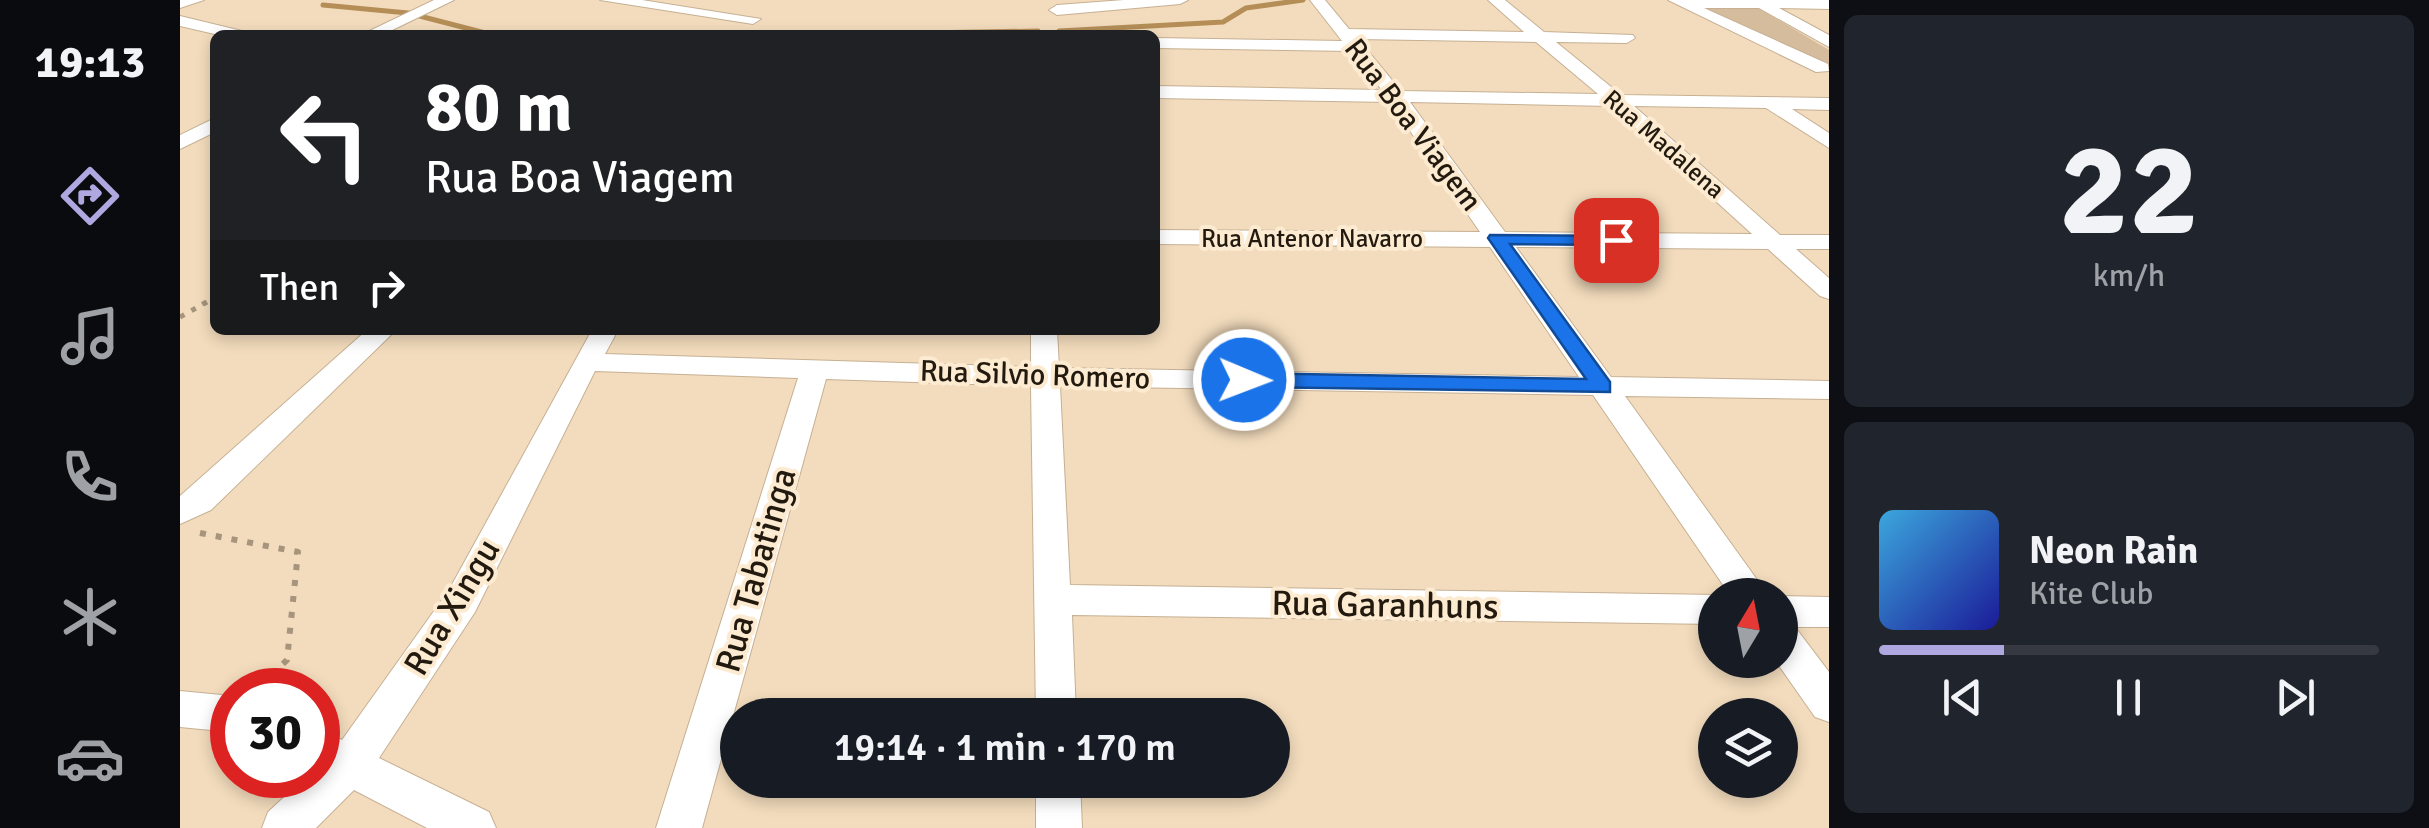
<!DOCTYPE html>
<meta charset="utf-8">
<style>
:root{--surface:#171b24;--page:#20242c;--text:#f1f3f6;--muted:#9ea1a6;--line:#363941;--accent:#afa7e0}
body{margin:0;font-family:Signika,sans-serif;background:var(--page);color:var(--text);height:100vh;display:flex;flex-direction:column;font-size:38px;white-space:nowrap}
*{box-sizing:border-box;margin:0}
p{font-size:32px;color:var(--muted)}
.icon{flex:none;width:55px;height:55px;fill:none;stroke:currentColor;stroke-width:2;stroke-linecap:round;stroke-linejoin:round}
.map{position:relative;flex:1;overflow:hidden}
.drawer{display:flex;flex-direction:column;gap:15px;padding:15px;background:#0d0f14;width:600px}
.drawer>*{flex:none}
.top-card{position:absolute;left:30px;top:30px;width:950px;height:305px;border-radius:15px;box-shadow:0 5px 15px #0003;background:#202124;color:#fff;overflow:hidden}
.needle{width:65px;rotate:10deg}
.buttons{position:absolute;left:1518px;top:578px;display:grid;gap:20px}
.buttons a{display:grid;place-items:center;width:100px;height:100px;border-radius:50%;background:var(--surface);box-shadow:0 5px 15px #0003;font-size:50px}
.speed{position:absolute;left:30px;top:668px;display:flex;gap:20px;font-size:50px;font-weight:700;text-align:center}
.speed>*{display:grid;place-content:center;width:130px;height:130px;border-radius:50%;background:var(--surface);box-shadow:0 5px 15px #0003;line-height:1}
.speed .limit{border:15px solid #d22;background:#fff;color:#111}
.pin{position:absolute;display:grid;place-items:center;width:85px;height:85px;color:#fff;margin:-42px;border-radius:20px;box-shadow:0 5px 15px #0006}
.me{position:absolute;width:110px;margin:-55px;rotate:91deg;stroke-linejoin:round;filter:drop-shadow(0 0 8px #0008)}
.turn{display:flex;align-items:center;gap:35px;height:210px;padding:0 50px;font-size:45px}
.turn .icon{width:130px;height:130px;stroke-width:2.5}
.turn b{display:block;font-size:70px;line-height:85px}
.then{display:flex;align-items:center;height:95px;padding:0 50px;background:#0003;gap:20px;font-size:38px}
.drawer .card{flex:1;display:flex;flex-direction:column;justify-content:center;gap:15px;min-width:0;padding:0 35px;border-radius:15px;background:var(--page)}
.drawer .dial{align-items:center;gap:0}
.dial b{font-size:130px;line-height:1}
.song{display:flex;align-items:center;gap:30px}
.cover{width:120px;height:120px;border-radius:15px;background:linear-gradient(135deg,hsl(200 70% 55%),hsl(240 70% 35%))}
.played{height:10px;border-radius:5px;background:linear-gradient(90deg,var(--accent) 25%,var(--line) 25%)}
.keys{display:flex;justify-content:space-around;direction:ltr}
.trip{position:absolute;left:540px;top:698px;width:570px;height:100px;border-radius:50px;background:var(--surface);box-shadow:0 5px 15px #0003;font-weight:600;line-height:100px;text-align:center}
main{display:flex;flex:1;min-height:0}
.tab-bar{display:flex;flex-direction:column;width:180px;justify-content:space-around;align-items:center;background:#090b0e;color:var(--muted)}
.tab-bar .icon{width:70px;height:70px}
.tab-bar .selected{color:var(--accent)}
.tab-bar b{font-size:45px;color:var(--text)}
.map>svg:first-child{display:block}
.green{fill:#d5bc9c}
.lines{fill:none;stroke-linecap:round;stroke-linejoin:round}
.stream{stroke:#b58e57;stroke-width:5}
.street-casing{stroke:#c6b093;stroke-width:2}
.path-far2{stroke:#a6947d;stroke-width:4;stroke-dasharray:4 6;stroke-linecap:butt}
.path-far1{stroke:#a6947d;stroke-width:5;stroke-dasharray:5 8;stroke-linecap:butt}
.path{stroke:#a6947d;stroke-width:6;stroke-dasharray:6 10;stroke-linecap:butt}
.street{fill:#fff;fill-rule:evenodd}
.route{fill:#1a73e8;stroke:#114b97;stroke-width:2.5}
.labels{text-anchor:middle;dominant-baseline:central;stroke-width:8;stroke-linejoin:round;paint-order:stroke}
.far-street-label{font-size:25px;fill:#221a0f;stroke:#fcead1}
.street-label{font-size:30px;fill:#221a0f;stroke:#fcead1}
.near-street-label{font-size:35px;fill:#221a0f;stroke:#fcead1}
</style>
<main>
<nav class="tab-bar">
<b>19:13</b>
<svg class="icon selected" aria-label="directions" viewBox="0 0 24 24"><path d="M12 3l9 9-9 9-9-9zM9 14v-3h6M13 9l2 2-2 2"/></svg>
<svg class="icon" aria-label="music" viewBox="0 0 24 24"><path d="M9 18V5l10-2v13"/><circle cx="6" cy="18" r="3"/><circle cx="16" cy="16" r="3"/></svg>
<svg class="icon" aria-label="phone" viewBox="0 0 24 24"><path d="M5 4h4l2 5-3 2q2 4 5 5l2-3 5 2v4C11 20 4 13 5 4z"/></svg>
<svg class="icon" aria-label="climate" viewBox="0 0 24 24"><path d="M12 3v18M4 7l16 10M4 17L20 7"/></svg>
<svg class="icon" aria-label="car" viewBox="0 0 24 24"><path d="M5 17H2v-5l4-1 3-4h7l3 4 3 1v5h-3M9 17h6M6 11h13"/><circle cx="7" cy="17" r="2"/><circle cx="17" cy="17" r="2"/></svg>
</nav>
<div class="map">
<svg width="1649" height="828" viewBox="0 0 1649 828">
<rect width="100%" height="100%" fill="#f3dcbd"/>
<path class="green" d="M1518,8H1578L1649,50V71Z"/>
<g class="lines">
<path class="stream" d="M143,5L228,13L313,35
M879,31L1043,22L1066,8L1123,0
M635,35L858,31"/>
<g class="street-casing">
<path id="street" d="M0,0H24L0,8Z
M254,0H274L202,35H181Z
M420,0H462L581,19L573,24Z
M944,0H1008L1000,4L877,15L869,10L877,5Z
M1130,0H1145L1169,29L1344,32L1308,0H1325L1364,32L1453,35L1455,38L1447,43L1376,42L1441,95L1649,98V110L1612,109L1649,133V148L1586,108L1454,106L1600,235H1649V249H1616L1649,278V299L1640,296L1588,249L1336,247L1431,377L1649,381V399L1445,396L1588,595H1550L1413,395L880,386L890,585L1539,595H1535V624L892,615L896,715H856L851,386L646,379L522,828H476L618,378L415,371L295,612L199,758L309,812L316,828H247L174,790L136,828H82L88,812L128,775H138V729L162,740L269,590L412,330H438L425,354L851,367V330H877L879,368L1399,377L1310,247L975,244V230L1300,232L1210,102L975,98V86L1202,90L1170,51L975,48V38L1162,41ZM1178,39L1356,42L1418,94L1221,91ZM1230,102L1431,106L1572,234L1325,232Z
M1488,0H1649V9L1599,8L1649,35V47L1579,8H1524L1648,64L1649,71L1636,72Z
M0,16L66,32L68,35H39L0,26Z
M35,118V132L0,149V135Z
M187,330H216L31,510L0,524V496Z
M1600,596L1649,597V627H1615L1649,672V722L1635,717L1595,660H1600Z
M0,691L52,696V732L0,727Z
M856,780H900L902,828H856Z"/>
</g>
<path class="path-far2" d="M22,304L35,297"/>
<path class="path-far1" d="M0,317L27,302"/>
<path class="path" d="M20,533L118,552L107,660L75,690"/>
<use href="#street" class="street"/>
</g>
<path class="route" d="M1310,235L1442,236V244L1436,245L1330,244L1430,382V392L1064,387L1053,380L1064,373L1406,379L1308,238Z"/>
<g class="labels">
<g class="far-street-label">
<text transform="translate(1484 144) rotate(41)">Rua Madalena</text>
<text x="1132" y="238">Rua Antenor Navarro</text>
</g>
<g class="street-label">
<text transform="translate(1233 125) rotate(53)">Rua Boa Viagem</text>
<text transform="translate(855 375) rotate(2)">Rua Silvio Romero</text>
</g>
<g class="near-street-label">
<text transform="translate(576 570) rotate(-74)">Rua Tabatinga</text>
<text transform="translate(1205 605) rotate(1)">Rua Garanhuns</text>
<text transform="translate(272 607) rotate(-59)">Rua Xingu</text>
</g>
</g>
</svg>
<div class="buttons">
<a><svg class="needle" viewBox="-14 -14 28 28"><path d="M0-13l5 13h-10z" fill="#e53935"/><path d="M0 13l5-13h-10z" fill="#9ea1a6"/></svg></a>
<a><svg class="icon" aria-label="layers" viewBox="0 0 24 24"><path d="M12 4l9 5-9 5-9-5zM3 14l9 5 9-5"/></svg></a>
</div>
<div class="speed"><div class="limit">30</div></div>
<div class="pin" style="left:1436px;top:240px;background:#d93025"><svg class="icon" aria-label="arrive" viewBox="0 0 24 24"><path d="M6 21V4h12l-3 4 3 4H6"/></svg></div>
<svg class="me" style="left:1064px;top:380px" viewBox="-20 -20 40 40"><circle r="17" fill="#1a73e8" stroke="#fff" stroke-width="3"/><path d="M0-11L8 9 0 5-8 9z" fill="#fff"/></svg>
<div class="trip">19:14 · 1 min · 170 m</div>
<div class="top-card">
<div class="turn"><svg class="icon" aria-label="left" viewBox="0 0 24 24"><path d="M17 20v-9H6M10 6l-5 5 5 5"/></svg><div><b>80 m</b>Rua Boa Viagem</div></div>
<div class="then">Then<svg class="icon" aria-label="right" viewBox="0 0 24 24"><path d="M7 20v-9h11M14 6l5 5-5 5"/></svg></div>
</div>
</div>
<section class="drawer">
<div class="card dial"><b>22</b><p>km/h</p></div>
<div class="card">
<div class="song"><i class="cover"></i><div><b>Neon Rain</b><p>Kite Club</p></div></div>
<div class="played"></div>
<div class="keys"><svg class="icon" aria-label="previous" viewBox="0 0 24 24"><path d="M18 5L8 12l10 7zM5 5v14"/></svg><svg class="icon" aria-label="pause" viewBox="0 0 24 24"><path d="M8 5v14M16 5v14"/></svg><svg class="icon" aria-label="next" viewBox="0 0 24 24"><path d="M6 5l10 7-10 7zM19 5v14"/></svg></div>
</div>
</section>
</main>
